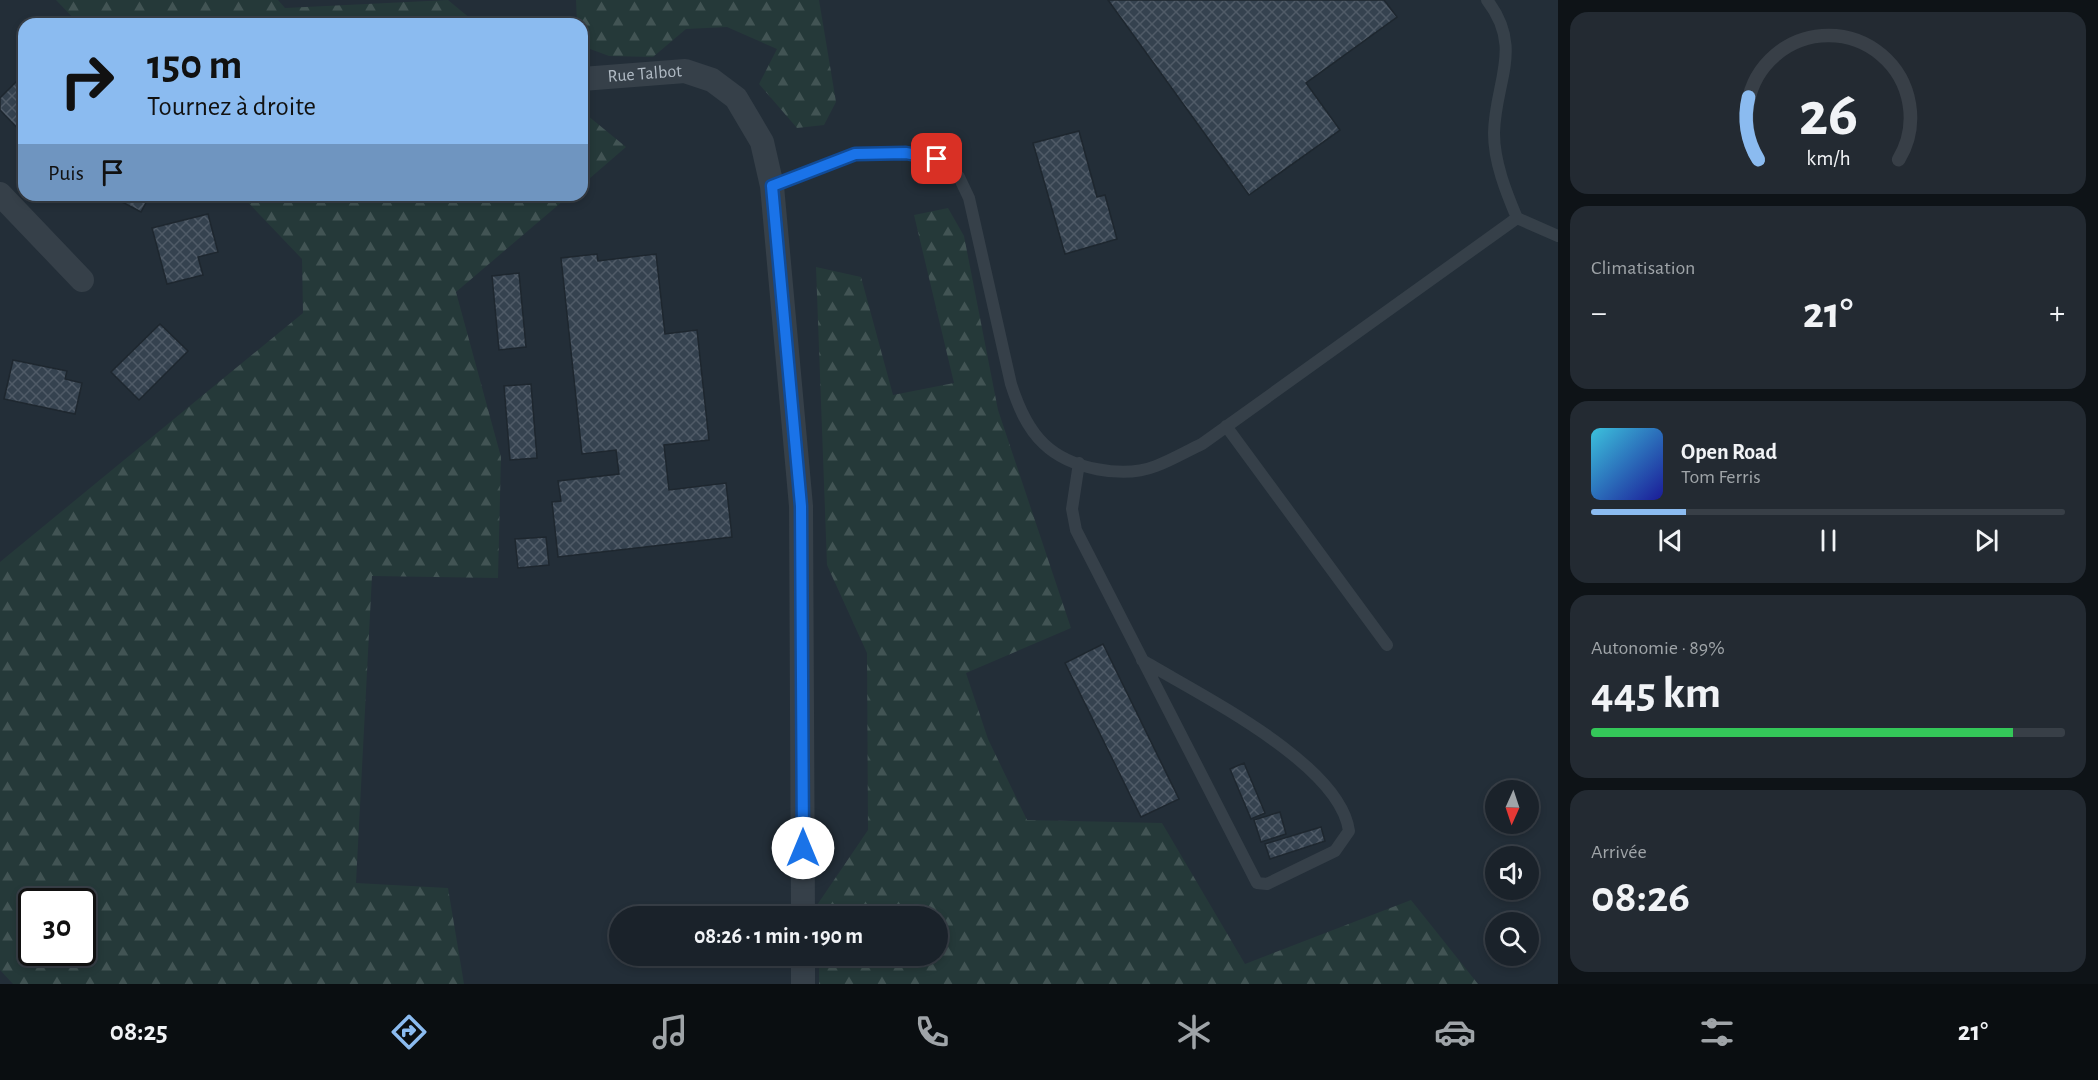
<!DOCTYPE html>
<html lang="fr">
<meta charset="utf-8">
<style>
:root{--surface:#1a222a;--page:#232a32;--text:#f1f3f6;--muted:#9fa4a8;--line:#383f47;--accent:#8bbbf0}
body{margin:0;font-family:"Alegreya Sans",sans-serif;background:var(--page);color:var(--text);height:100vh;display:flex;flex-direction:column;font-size:22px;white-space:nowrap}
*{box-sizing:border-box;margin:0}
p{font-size:20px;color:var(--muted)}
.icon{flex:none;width:33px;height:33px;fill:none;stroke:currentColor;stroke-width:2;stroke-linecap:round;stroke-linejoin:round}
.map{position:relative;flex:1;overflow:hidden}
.details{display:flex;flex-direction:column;gap:12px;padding:12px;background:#0e1317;width:540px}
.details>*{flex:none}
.hud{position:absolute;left:18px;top:18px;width:570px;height:183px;border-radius:18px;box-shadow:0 3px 9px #0003,0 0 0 2px var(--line);background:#8bbbf0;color:#111;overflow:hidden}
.needle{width:39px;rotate:183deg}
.controls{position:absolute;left:1485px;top:780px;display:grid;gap:12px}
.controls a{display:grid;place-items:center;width:54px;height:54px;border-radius:50%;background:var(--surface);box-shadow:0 3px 9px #0003,0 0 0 2px var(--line);font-size:30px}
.speed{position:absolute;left:18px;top:888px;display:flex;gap:12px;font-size:30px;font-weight:700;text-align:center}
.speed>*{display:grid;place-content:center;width:78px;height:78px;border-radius:50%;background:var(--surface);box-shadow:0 3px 9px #0003,0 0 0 2px var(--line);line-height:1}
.speed .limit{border:3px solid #111;border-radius:9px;background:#fff;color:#111}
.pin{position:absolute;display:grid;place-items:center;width:51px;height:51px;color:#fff;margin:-26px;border-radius:12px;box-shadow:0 3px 9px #0006}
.me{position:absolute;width:66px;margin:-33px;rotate:0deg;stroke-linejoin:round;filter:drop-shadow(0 0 4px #0008)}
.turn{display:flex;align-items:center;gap:21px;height:126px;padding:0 30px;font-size:27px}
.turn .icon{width:78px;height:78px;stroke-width:2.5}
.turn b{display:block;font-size:42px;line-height:51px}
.then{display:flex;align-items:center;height:57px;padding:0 30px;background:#0003;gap:12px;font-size:22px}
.big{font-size:45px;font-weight:700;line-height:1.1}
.details .widget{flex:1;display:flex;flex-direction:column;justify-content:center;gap:9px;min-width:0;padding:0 21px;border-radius:18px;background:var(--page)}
.details .dial{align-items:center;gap:0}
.dial svg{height:156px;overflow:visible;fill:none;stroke:var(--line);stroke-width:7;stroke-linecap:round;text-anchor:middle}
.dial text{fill:var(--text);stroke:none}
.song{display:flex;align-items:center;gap:18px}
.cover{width:72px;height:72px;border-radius:9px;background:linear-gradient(135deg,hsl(190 70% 55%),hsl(240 70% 35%))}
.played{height:6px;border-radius:3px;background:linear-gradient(90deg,var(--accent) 20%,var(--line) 20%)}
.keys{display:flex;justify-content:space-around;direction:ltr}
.heat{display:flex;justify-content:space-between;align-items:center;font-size:33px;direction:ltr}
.charge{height:9px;border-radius:4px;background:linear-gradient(90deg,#34c759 89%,var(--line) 0)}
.trip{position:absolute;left:609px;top:906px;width:339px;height:60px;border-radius:30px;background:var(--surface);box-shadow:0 3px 9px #0003,0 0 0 2px var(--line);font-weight:700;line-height:60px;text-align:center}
.menu{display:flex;height:96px;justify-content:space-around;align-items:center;background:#0a0e11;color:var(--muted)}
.menu .icon{width:42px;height:42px}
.menu .on{color:var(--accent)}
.menu b{font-size:27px;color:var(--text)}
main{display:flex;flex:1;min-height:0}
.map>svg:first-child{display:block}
.forest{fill:url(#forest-firs);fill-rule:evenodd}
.building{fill:url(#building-cross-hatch);stroke:#1e272f;stroke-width:1.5}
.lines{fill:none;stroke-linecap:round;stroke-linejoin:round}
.service{stroke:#364049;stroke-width:12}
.minor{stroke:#364049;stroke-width:24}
.route-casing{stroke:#114b97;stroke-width:15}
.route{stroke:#1a73e8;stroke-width:10}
.labels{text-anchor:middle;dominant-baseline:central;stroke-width:6;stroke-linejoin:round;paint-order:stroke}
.street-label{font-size:18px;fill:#b1bbc5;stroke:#1c252d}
</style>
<main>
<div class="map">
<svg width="1558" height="984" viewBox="0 0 1558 984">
<defs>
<pattern id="forest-firs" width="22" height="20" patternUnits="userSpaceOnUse" patternTransform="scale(1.5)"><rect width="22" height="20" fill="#253939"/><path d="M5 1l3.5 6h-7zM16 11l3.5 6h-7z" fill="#425454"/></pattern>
<pattern id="building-cross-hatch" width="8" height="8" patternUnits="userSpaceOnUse" patternTransform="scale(1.5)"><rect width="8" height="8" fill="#35424f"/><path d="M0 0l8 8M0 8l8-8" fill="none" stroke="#505b67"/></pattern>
</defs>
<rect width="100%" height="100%" fill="#232e38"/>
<path class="forest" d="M56,0H278L285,8L448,0L477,24H79Z
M576,0H819L836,102L824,125L797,128L759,84L777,49L727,27L686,29L653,57L609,56L582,46V24H577Z
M582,111L626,147L582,185Z
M241,195H570L456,292L501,457L498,578L372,576L356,883L448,888L464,984H13L0,970V562L303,313L302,259ZM32,902H82V952H32Z
M948,208L964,236L998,410L1071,628L966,673L988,739L1027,820L1162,823L1245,964L1411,900L1478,984H819V956H938V916H817V905L868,830L867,653L827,565L816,267L861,277L893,395L954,383L914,215Z"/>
<path class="building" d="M1108,0H1384L1397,17L1306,83L1340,130L1249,195Z
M19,79L24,83V135L0,110V98Z
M1079,131L1097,197L1105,195L1117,239L1065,254L1033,143Z
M109,195H150L141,212Z
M208,214L218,252L198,257L203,275L167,284L152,228Z
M597,254L598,261L656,254L665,334L697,330L709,440L664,445L669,490L726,483L732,537L558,557L552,502L561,501L558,481L619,474L616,450L582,454L561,258Z
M519,273L526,347L499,350L492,276Z
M160,324L188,351L139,400L111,372Z
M13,360L67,371L65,379L82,383L75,414L4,399Z
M531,384L537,458L510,460L504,386Z
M546,537L549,565L518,568L515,539Z
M1103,644L1179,799L1141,817L1065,663Z
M1244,763L1265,813L1251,819L1230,769Z
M1280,812L1286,834L1261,842L1254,820Z
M1321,827L1325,841L1270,859L1265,844Z"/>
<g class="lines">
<path class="service" d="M1487,0C1524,48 1495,81 1494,133C1494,162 1506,192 1517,218L1558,236
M772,186L855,154L906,153L937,159L959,177L969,198L1011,384C1018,406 1027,428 1044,444C1070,469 1123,479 1156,466C1172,460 1187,451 1202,444L1517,218
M1226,426L1387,645
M1079,463L1072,509L1076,530L1257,883L1267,884L1335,851L1349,831C1340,763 1198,694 1142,660"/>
<g class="minor">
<path id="s1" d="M582,79L685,71L712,80L736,98L762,142L772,186L801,506L803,916"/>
<path d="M0,194L82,280"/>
<path d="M803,956V984"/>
</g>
</g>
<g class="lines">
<g class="route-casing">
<path id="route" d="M803,848L801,506L772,186L855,154L906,153L937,159"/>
</g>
<use href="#route" class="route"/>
</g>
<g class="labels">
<g class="street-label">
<text stroke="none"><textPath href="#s1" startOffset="63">Rue Talbot</textPath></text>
</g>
</g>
</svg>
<div class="controls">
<a><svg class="needle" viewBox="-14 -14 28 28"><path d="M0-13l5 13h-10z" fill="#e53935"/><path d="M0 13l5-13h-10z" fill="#9fa4a8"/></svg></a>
<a><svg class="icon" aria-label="sound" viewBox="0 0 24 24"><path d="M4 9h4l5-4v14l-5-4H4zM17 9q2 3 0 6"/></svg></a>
<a><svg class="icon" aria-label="search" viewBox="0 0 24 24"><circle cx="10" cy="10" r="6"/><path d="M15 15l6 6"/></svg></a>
</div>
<div class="speed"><div class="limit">30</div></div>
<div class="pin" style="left:937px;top:159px;background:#d93025"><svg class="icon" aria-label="arrive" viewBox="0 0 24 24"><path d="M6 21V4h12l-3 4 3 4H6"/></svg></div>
<svg class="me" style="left:803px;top:848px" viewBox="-20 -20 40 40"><circle r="19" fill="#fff"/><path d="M0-13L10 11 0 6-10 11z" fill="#1a73e8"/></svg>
<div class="trip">08:26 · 1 min · 190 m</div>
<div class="hud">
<div class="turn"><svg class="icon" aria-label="right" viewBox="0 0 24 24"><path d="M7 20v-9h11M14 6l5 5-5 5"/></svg><div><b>150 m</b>Tournez à droite</div></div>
<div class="then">Puis<svg class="icon" aria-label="arrive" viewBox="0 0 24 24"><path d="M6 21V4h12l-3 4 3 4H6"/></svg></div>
</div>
</div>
<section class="details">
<div class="widget dial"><svg viewBox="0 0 100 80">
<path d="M14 69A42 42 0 1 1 86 69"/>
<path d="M14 69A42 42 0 0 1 9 37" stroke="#8bbbf0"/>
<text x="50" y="56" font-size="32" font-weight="700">26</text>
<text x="50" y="72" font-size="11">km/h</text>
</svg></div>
<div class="widget"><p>Climatisation</p>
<div class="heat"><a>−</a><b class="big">21°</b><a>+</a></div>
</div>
<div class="widget">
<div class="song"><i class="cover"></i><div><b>Open Road</b><p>Tom Ferris</p></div></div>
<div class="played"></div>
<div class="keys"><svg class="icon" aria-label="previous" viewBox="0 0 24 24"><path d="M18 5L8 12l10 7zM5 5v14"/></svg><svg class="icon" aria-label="pause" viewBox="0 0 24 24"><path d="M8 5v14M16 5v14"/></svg><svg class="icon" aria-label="next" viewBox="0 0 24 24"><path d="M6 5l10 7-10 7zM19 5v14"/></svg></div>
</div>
<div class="widget"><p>Autonomie · 89%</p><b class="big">445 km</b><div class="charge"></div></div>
<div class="widget"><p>Arrivée</p><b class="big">08:26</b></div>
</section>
</main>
<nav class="menu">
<b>08:25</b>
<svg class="icon on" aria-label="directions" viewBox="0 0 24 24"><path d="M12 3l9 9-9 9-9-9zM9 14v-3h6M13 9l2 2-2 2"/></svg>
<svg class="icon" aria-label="music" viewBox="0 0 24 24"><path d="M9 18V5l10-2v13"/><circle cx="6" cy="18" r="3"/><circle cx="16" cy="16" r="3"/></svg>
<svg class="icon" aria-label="phone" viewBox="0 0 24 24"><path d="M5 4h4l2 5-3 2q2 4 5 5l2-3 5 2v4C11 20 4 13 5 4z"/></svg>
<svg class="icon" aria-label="climate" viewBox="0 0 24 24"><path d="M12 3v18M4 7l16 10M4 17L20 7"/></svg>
<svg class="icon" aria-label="car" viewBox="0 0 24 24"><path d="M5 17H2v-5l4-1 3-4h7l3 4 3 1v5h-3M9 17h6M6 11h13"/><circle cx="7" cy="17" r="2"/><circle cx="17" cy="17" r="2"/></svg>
<svg class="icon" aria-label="filters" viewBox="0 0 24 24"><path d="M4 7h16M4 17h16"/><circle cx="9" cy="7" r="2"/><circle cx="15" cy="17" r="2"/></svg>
<b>21°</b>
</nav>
